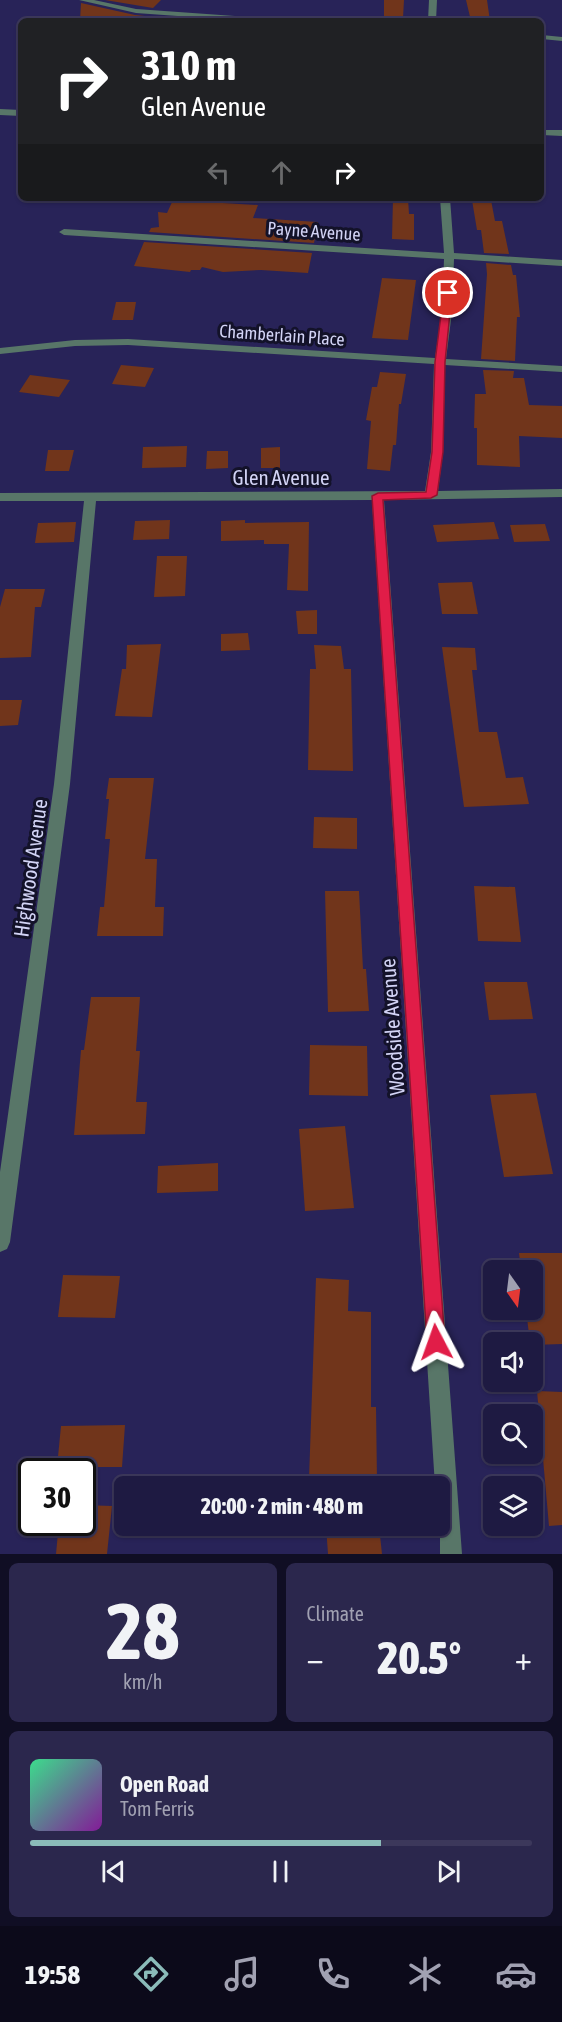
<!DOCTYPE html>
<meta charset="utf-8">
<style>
:root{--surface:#1e1a42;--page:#2b274d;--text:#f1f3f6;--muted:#a1a1b2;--line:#3c385b;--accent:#8bbbb9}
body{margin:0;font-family:"Asap Condensed",sans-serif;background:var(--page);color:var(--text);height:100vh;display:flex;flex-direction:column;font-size:22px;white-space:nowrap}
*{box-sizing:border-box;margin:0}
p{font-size:20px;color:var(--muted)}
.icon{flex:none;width:33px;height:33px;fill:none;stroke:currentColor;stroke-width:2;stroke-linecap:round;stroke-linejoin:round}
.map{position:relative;height:1554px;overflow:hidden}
.panel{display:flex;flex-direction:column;gap:9px;padding:9px;background:#100e24;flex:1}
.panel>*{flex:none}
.top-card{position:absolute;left:18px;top:18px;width:526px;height:183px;border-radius:9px;box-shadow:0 2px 4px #0004,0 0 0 2px var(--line);background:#202124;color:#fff;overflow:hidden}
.needle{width:39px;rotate:166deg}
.controls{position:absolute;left:483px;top:1260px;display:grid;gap:12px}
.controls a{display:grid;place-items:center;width:60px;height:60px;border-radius:9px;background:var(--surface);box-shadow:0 2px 4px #0004,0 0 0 2px var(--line);font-size:30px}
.speed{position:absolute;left:18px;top:1458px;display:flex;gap:12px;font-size:30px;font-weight:700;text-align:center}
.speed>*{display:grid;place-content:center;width:78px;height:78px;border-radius:50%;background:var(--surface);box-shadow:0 2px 4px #0004,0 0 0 2px var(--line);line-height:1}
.speed .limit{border:3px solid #111;border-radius:9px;background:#fff;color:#111}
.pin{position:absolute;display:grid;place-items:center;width:51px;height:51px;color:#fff;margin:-26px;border:3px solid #fff;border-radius:50%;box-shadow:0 2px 6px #0007}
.me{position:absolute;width:66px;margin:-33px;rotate:356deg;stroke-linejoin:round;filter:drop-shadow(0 0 4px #0008)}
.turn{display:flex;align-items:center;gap:21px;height:126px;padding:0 24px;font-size:27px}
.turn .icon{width:78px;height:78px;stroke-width:2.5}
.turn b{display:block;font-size:42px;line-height:51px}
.lanes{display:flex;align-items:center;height:57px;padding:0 24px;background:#0003;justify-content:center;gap:30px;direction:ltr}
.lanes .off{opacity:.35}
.big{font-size:45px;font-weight:800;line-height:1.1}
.panel .card{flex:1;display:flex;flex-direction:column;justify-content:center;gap:9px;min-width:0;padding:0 21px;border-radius:9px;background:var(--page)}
.panel .dial{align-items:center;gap:0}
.dial b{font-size:78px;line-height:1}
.song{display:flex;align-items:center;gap:18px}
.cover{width:72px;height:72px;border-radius:9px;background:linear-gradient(135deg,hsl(150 70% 55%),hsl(290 70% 35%))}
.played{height:6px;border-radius:3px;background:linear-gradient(90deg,var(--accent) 70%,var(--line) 70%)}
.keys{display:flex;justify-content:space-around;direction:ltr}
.heat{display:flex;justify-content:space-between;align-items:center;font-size:33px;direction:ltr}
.panel .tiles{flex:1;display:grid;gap:9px;grid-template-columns:1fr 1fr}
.card:last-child{grid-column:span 2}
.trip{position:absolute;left:114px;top:1476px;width:336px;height:60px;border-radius:9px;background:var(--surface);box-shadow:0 2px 4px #0004,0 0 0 2px var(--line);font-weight:800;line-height:60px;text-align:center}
.tabs{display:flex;height:96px;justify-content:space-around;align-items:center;background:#0c0a1a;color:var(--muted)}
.tabs .icon{width:42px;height:42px}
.tabs .current{color:var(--accent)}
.tabs b{font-size:27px;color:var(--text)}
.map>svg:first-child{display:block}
.building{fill:#71351b}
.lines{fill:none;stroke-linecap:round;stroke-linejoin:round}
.minor{fill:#587668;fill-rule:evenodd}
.route{fill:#e11d48;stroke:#92132f;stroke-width:1.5}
.labels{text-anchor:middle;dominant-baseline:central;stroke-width:6;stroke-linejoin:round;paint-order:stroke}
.far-street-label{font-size:18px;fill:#d2d3f5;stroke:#131229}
.street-label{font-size:21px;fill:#d2d3f5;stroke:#131229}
</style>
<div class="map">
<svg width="562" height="1554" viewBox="0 0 562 1554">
<rect width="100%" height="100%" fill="#282358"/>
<path class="building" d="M105,0H161L153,8Z
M384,0H404L403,18L384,17Z
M466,0H487L490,21H471Z
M81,3L135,15L145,16L140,21H80Z
M393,198H408L409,214H414V240L392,239Z
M173,200L258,205L253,218L318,222L314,243L149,232L151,228L159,227L158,212L167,213Z
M472,200H491L495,221H502L509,254L484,253L481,230H477Z
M144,242L312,253L308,273L261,270L223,272L202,267L200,270H191L190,272L134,266Z
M486,263L511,265L513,275H516L520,317H517L515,361L481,359L487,274Z
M382,278L416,280L408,340L372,338Z
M116,302H136L133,320H112Z
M121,365L154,368L145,387L112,384Z
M483,370L514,371L513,378H524L529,405L562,406V438L519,436L520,467L477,465V428H474L475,394H486Z
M380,372L406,374L401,404H399L396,445H393L390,471L367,469L371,421L366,420L372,387H377Z
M30,375L70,380L59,397L19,392Z
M187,446L186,467L142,468L143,447Z
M280,447V468H261V448Z
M48,450H74L69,471H45Z
M207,451H228V468L206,469Z
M170,520L169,539L133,540L135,521Z
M245,520V523L309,522L308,591L287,590L289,544H264V540L221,541V521Z
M76,522L74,542L35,543L38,523Z
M494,522L499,539L437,542L433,525Z
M545,524L550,541L514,542L510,525Z
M157,556H187L185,596L154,597Z
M472,582L478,614H442L438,583Z
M5,589H45L41,607H35L31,657L0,658V607Z
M317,610V634H298L296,611Z
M248,633L250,650L221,651V634Z
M161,644L152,717L115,716L122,669H126L127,645Z
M314,645L341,646L344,669H351L353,771L308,770L310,669H316Z
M442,647L475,648L477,670H472L479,732H497L506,778L523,777L529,804L464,807Z
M0,700H22L18,725L0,726Z
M109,778H154L145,859H157L155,907H164L163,936H97L100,907H104L110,839H105L109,799H106Z
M314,817L357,818V849L313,848Z
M474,886L515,887L521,942L478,941Z
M325,891H359L363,969H366L369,1011L328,1012Z
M484,982H527L533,1019L489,1020Z
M91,997H140L136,1051H140L136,1102H147L145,1134L74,1135L81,1050H84Z
M310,1045L367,1046L368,1096L309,1095Z
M536,1093L553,1174L504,1177L490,1095Z
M345,1126L354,1208L305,1211L299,1129Z
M218,1163V1191L157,1193L158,1166Z
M519,1253H562V1344L532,1345L530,1342L526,1310H532V1270H521Z
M63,1275L120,1276L115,1318L58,1317Z
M316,1278L349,1280L348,1311L371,1312V1407H376L377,1481L309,1479Z
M537,1391L562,1392V1525L549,1526Z
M125,1425L122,1467H57L61,1426Z
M82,1505L112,1506L107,1554H56L59,1522H82Z
M326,1526H379L382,1554H328Z"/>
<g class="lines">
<path class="minor" d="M79,0H94L136,9L279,19L283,21H247L136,13Z
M429,0H437L436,21H428Z
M542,35L562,37V41L542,39Z
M0,109L21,110V116L0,115Z
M562,130V136L542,135V130Z
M440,198H450L454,253L562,260V266L454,259L452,312L446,359L562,366V372L445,365L443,452L438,491L562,489V497L384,500L462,1554H440V1486H435L372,500L96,501L70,784L10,1242L7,1249L0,1252V1172L54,784L84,501H0V493L425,491L431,452L434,364L128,345L75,346L0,354V348L75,340L128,339L435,358L442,312L444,259L64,235L59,232L64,229L444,253Z"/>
</g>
<path class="route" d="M444,291L452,293L445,362L443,452L437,495L431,498L383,500L445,1342L443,1349L436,1352L429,1349L427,1342L372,496L378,493L426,492L432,452L435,362Z"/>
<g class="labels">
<g class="far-street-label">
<text transform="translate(314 231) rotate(4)">Payne Avenue</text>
<text transform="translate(282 335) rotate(4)">Chamberlain Place</text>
</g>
<g class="street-label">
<text x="281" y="477">Glen Avenue</text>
<text transform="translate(30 868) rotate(-82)">Highwood Avenue</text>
<text transform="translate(392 1027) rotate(-94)">Woodside Avenue</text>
</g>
</g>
</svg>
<div class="controls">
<a><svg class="needle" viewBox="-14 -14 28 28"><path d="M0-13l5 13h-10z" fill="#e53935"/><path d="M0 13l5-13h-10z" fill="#a1a1b2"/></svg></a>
<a><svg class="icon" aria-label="sound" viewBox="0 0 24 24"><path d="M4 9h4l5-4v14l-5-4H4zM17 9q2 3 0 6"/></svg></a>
<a><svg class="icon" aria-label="search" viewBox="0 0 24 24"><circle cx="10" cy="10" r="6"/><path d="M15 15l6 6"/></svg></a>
<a><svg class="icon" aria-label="layers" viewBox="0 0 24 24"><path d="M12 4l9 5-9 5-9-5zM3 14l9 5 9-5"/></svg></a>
</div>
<div class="speed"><div class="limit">30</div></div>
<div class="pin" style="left:448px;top:293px;background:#d93025"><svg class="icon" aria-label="arrive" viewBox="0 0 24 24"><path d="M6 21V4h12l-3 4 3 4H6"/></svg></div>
<svg class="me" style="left:436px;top:1342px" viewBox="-20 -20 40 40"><path d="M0-17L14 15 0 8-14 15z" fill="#e11d48" stroke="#fff" stroke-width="4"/></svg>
<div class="trip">20:00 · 2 min · 480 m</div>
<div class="top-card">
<div class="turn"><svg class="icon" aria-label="right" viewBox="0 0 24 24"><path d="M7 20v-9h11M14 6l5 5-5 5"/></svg><div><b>310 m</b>Glen Avenue</div></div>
<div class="lanes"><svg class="icon off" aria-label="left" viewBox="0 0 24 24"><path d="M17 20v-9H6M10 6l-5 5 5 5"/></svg><svg class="icon off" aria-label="ahead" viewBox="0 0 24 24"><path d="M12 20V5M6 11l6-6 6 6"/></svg><svg class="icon" aria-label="right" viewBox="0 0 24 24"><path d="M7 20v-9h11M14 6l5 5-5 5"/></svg></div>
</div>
</div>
<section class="panel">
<div class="tiles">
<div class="card dial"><b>28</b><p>km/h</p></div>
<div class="card"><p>Climate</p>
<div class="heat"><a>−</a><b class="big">20.5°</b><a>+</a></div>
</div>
<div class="card">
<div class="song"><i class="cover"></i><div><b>Open Road</b><p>Tom Ferris</p></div></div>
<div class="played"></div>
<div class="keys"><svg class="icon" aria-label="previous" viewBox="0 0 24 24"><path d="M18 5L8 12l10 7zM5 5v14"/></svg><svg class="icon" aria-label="pause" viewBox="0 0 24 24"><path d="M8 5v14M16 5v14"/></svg><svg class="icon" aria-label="next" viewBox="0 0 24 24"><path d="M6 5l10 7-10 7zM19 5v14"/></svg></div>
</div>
</div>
</section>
<nav class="tabs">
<b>19:58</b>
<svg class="icon current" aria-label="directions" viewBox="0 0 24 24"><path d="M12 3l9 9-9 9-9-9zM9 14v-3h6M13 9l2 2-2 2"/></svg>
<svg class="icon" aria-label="music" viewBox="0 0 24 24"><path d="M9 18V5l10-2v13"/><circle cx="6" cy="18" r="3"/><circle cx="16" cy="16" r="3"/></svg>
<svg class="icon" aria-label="phone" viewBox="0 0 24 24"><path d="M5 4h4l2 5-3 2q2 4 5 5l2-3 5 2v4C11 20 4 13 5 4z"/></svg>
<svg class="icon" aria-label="climate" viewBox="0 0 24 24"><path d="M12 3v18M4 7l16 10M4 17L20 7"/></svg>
<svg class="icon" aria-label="car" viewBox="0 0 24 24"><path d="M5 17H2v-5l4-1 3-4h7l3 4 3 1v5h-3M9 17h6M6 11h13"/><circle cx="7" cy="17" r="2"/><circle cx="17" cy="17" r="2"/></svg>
</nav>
